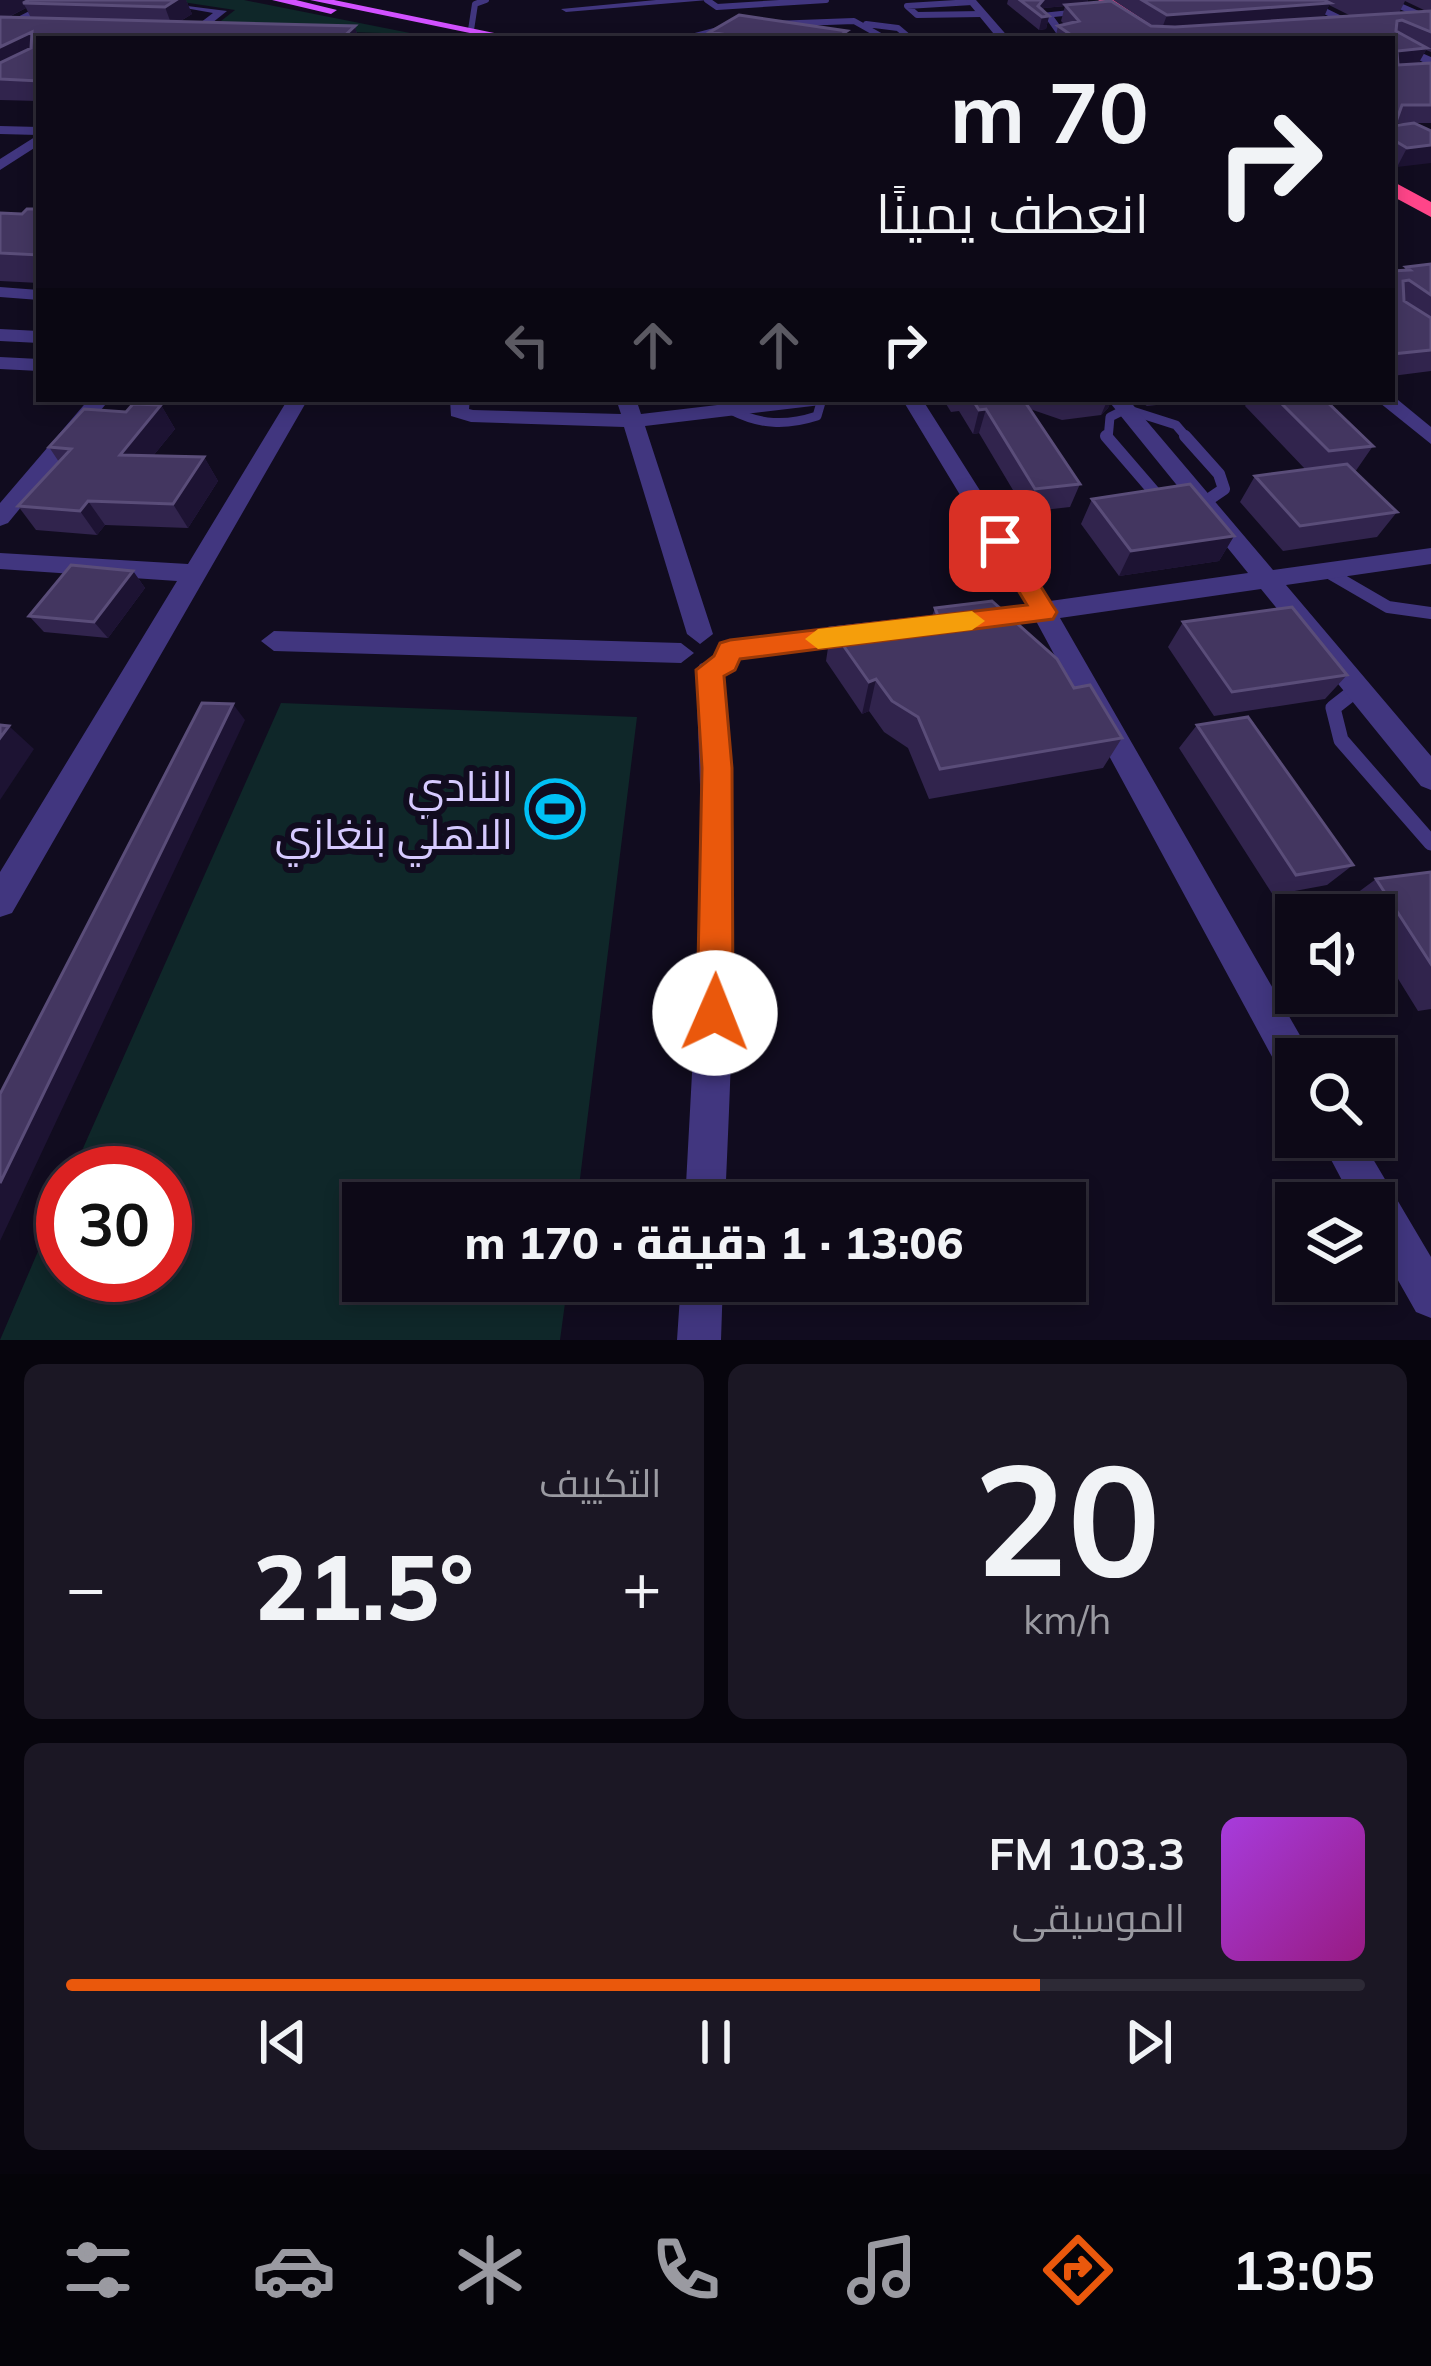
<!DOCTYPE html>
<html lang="ar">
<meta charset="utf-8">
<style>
:root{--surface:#0d0917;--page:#1b1724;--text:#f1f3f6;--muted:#9a9aa1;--line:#2d2a36;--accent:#ea580c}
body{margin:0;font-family:Mulish,Cairo,sans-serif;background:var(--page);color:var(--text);direction:rtl;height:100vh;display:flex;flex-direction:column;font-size:45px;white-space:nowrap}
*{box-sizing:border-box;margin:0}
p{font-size:39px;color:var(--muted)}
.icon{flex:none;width:66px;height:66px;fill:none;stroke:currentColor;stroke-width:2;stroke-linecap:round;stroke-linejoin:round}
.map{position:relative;height:1340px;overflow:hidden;direction:ltr}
.drawer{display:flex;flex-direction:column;gap:24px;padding:24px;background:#07050d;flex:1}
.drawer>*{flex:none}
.hud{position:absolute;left:36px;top:36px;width:1359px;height:366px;border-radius:0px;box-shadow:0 6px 18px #0003,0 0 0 3px var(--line);direction:rtl;background:#0d0917;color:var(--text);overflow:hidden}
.buttons{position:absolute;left:1275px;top:894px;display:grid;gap:24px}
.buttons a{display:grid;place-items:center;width:120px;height:120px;border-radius:0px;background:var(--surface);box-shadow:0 6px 18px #0003,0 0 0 3px var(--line);font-size:60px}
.speed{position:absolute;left:36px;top:1146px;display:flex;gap:24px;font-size:60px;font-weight:700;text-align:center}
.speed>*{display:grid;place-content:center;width:156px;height:156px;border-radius:50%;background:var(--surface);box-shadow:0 6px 18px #0003,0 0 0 3px var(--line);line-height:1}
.speed .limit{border:18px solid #d22;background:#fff;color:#111}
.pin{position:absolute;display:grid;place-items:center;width:102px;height:102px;color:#fff;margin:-51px;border-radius:24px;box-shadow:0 6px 18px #0006}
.me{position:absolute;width:132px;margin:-66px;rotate:1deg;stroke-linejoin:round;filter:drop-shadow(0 0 9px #0008)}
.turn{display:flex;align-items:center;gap:42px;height:252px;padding:0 48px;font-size:54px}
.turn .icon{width:156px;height:156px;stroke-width:2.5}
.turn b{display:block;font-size:84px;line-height:102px}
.lanes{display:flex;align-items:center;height:114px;padding:0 48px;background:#0003;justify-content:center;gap:60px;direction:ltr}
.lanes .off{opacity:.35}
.big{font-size:90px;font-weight:800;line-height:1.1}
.drawer .card{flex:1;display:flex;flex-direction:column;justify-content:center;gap:18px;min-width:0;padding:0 42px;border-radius:18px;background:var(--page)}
.drawer .dial{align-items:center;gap:0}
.dial b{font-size:156px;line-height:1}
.song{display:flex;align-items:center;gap:36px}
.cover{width:144px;height:144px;border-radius:18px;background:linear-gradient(135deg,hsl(280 70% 55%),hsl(310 70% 35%))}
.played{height:12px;border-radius:6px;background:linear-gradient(90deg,var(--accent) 75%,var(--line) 75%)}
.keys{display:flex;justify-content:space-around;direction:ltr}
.heat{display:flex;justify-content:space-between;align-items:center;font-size:66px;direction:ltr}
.drawer .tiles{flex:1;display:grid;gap:24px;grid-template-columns:1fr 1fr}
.card:last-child{grid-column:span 2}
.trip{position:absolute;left:342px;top:1182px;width:744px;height:120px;border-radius:0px;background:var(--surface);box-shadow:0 6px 18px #0003,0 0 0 3px var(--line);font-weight:800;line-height:120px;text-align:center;direction:rtl}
.tabs{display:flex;height:192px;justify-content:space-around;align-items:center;background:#050409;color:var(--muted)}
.tabs .icon{width:84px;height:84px}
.tabs .selected{color:var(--accent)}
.tabs b{font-size:54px;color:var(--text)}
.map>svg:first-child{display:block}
.green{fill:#0f2729}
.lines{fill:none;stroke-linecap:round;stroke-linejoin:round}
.lane-far3{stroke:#41367f;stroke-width:6}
.lane-far2{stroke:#41367f;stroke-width:9}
.lane-far1{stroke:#41367f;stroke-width:12}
.lane{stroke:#41367f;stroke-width:15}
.street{fill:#41367f;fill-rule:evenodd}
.primary{fill:#d251ff;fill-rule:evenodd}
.highway{fill:#ff4589;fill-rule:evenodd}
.wall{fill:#31244d;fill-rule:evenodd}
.shaded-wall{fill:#1d1333}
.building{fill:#433660;stroke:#5a4d79;stroke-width:3}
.route{fill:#ea580c;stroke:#983908;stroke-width:3}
.slow{fill:#f59e0b}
.labels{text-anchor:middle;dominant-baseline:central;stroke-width:12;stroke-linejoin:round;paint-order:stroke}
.poi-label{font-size:42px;fill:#d6caff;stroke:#110c1f;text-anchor:end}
</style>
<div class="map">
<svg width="1431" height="1340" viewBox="0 0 1431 1340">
<rect width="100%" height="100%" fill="#110c1f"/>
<path class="green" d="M169,0H244L415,34L212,28L235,10Z
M281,703L637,717L577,1203H363V1281H568L560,1340H0L63,1193V1275H165V1173H72Z"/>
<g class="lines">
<path class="lane-far3" d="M707,0L717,7L826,0
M1386,0L1430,19
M972,2L907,6L917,15L982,14
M772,24L854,21L886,39
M866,24L898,28L911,39
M471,30L475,4L486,0
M684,39L726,28"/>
<path class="lane-far2" d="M731,410C760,425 786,426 817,416L822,399
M1108,439L1110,417L1126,409L1176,425L1188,439"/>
<path class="lane-far1" d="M1106,436L1156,494L1202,504L1224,489L1219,474L1185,436
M1326,571L1388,607L1431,613"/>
<path class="lane" d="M1356,690L1333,708L1341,740L1431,843"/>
<path class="street" d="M51,0H64L0,33V26Z
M140,0L227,11L192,39H179L213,13Z
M656,0H708L566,12L561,9Z
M966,0H976L1010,39H998Z
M1296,0H1309L1389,39H1374Z
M1098,7L1102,12L1054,17L1069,38L1011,39L1056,33L1042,13Z
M460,33L464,38L411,39L417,36Z
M1392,40L1431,57V66L1392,47Z
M0,126L39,127V145L0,170V159L38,135L0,134Z
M0,287L39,290V300L0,297Z
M0,329L39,331V343L0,341Z
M0,357L39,359V371L0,369Z
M1392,395L1431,427V444L1375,399H1392Z
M89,399H110L8,523L0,526V503Z
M288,399H308L12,913L0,917V872L177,581L0,569V553L188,564Z
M450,399H470L469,409L473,410L621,414L616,399H636L641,414L769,399H831L821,405L645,426L713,634L700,644L687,634L624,427L471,422L451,416Z
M902,399H922L1050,601L1248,573L1107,399H1128L1273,570L1431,548V564L1286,585L1431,756V790L1421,786L1261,589L1060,618L1309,1051L1312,1059H1296V1082L1283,1077L1036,621L972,631L963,628L959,621L963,614L1026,604Z
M863,624L876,634L863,644L730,660L717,650L730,640Z
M274,631L681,643L694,653L681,663L274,651L261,641Z
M710,660L720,664L724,671C741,849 733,1025 725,1203H685L703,870L696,671L700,664Z
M1319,1137H1360L1431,1257V1318L1416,1312L1374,1238V1203H1354Z
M681,1281H723L721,1340H677Z"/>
<path class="primary" d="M272,0H296L337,10L331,14Z
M310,0H334L524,39H499Z"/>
<path class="highway" d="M1098,0H1115L1176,39H1159Z
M1392,181L1431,202V217L1392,196Z"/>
</g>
<path class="wall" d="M0,0H186L192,14L179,22L355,26L358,39H39V101L0,100ZM26,8L31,18H7Z
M1008,0H1088L1087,3L1154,27L1113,0H1431V52L1426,50L1418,64L1431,63V123H1395L1394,126L1431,131L1397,167L1392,164V39H1055L1058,26L1064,24L1061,21L1065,6L1044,8L1042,10L1049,16L1046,29L1039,30L1007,4ZM1405,1L1426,11L1399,13ZM1329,5L1351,16L1323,18Z
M847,31L846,39H710V32Z
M39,209V283L0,281V213L22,214Z
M1431,264V371L1392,376V271L1403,270L1406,267Z
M943,399H1112L1108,408L1101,415L1062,420L1030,409L1080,484L1070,507L1026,512L979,433L973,434L959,411L951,412Z
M1135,399H1213L1147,406Z
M1249,399H1324L1373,446L1355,472L1397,512L1377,537L1283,551L1240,502L1255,476L1306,470L1245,406Z
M161,405L175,429L153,456L204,457L218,481L188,528L105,525L97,535L36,530L18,506L59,462L49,447L126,412Z
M1092,499L1234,536L1219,561L1119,576L1081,524Z
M133,571L145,588L108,638L44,632L29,616Z
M935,608L1074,688L1122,738L1103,768L929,799L908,748L884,732L869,711L862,714L826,661L831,628L932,616Z
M1183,622L1347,675L1325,699L1214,716L1168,647Z
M1197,725L1353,865L1327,885L1273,895L1179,748Z
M1431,872V1009L1418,1011L1374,940V915H1358L1349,899L1376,879Z"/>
<path class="shaded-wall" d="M0,0H42L23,3L26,8L0,21Z
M176,0H186L192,14L172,26L165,7Z
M1043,0H1088L1086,4L1044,8L1038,15V6Z
M1330,3L1323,19L1161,31L1167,15Z
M1049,16L1046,29L1039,30L1042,17Z
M355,26L358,39H341Z
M32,32L39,45L0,72V47Z
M1427,48L1418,64L1392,68L1397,51Z
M1431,145V163L1397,167L1407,148Z
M1108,399H1112L1108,408L1101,415Z
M161,405L175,429L135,478L120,455Z
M986,409L979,433L973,434L979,410Z
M204,457L218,481L188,528L173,504Z
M88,501L105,525L97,535L80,511Z
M1234,536L1219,561L1119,576L1131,551Z
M133,571L145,588L108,638L94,622Z
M876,679L869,711L862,714L869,682Z
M233,704L245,720L0,1241V1183Z
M9,726L34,749L0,800V738Z"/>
<path class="building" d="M29,0H176L165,7L23,3Z
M1020,0H1043L1038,6L1049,16L1042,17Z
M1142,0H1324L1330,3L1167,15Z
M1111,1L1151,26L1175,27L1431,11V32L1402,20L1397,21L1396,31L1427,48L1397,51L1398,65L1431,63V105H1402L1397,119L1392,115V39H1077L1058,26L1079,21L1065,5Z
M739,15L847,31L835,39H751L710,32Z
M0,17L355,26L341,39H39V81L0,79V63L31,48L32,32L0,47Z
M1414,123L1431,131V145L1407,148L1392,139V126Z
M27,209H39V255L0,253V213L22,214Z
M1431,264V295L1409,280L1403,281L1404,301L1431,318V350L1392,354V271L1410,270L1406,267Z
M972,399H1023L1080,484L1035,489L986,409L979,410Z
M1277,399H1324L1373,446L1329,451Z
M133,404L161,405L120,455L204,457L173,504L88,501L80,511L18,506L71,449L49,447L84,409L126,412Z
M1347,464L1397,512L1300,526L1255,476Z
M1190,484L1234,536L1131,551L1092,499Z
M71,565L133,571L94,622L29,616Z
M992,601L1057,659L1074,688L1090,685L1122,738L940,769L918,717L892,701L876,679L869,682L831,628L938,616L935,608Z
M1292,607L1347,675L1232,692L1183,622Z
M202,703L233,704L0,1183V1094Z
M1248,717L1353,865L1296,875L1197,725Z
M0,725L9,726L0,738Z
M1431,872V964L1376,879Z"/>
<path class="route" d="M1000,533L1009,535L1053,606L1057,612L1053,619L740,659L735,670L724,676L732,768L733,1013L727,1026L715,1031L702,1026L697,1013L702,768L696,670L714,656L720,643L730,640L1027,605L988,541Z"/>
<path class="slow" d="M972,611L985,621L972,630L818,649L805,639L818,629Z"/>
<defs>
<g id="stadium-ring" transform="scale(3)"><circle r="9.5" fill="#110c1f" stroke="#00c0f5" stroke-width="1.5"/><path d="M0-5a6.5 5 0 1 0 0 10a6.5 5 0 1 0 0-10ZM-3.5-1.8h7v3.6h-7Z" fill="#00c0f5"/></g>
</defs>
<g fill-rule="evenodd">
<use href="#stadium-ring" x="555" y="809"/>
</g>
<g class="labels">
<g class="poi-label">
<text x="513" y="785">النادي<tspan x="513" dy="48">الاهلي بنغازي</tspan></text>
</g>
</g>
</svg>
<div class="buttons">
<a><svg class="icon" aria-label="sound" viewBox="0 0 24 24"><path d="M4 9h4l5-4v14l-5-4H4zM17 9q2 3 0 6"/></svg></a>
<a><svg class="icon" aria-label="search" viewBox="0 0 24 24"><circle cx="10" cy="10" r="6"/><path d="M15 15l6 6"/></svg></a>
<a><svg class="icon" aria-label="layers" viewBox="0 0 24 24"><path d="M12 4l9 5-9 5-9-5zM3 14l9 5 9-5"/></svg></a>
</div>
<div class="speed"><div class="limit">30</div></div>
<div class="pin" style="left:1000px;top:541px;background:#d93025"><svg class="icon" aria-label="arrive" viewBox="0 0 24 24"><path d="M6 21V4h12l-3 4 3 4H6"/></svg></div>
<svg class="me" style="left:715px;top:1013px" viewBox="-20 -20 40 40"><circle r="19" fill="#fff"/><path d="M0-13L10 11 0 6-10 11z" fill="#ea580c"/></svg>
<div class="trip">13:06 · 1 دقيقة · 170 m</div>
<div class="hud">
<div class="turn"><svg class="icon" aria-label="right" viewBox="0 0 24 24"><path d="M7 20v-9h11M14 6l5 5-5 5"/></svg><div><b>70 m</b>انعطف يمينًا</div></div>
<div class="lanes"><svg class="icon off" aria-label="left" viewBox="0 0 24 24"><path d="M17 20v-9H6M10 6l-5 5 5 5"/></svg><svg class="icon off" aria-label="ahead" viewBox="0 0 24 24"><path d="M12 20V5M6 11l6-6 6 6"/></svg><svg class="icon off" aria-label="ahead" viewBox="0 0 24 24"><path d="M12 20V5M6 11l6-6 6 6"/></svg><svg class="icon" aria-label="right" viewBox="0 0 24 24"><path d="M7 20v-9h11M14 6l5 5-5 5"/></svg></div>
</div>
</div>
<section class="drawer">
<div class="tiles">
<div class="card dial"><b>20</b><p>km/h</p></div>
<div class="card"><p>التكييف</p>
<div class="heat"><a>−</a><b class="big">21.5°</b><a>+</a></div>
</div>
<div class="card">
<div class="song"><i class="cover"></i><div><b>103.3 FM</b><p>الموسيقى</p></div></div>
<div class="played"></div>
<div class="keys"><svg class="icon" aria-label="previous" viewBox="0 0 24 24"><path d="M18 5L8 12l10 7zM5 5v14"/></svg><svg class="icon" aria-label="pause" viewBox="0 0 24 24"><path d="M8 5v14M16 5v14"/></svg><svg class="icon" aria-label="next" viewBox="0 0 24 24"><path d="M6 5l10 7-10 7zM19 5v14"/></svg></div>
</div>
</div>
</section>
<nav class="tabs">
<b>13:05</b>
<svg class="icon selected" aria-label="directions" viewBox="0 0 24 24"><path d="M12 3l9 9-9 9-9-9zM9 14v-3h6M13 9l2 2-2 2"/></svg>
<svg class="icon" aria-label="music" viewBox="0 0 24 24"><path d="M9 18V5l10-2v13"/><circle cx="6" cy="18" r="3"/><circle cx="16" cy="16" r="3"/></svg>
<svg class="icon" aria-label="phone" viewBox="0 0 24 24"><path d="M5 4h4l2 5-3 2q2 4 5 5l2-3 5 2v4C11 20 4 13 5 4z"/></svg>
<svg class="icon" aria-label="climate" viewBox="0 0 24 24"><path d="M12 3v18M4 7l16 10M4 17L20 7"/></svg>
<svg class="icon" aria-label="car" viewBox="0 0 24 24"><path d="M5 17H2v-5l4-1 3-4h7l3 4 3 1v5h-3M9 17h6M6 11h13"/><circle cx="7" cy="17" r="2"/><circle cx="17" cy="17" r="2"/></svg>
<svg class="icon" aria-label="filters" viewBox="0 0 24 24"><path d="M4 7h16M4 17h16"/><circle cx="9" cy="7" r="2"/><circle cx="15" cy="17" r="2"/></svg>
</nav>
